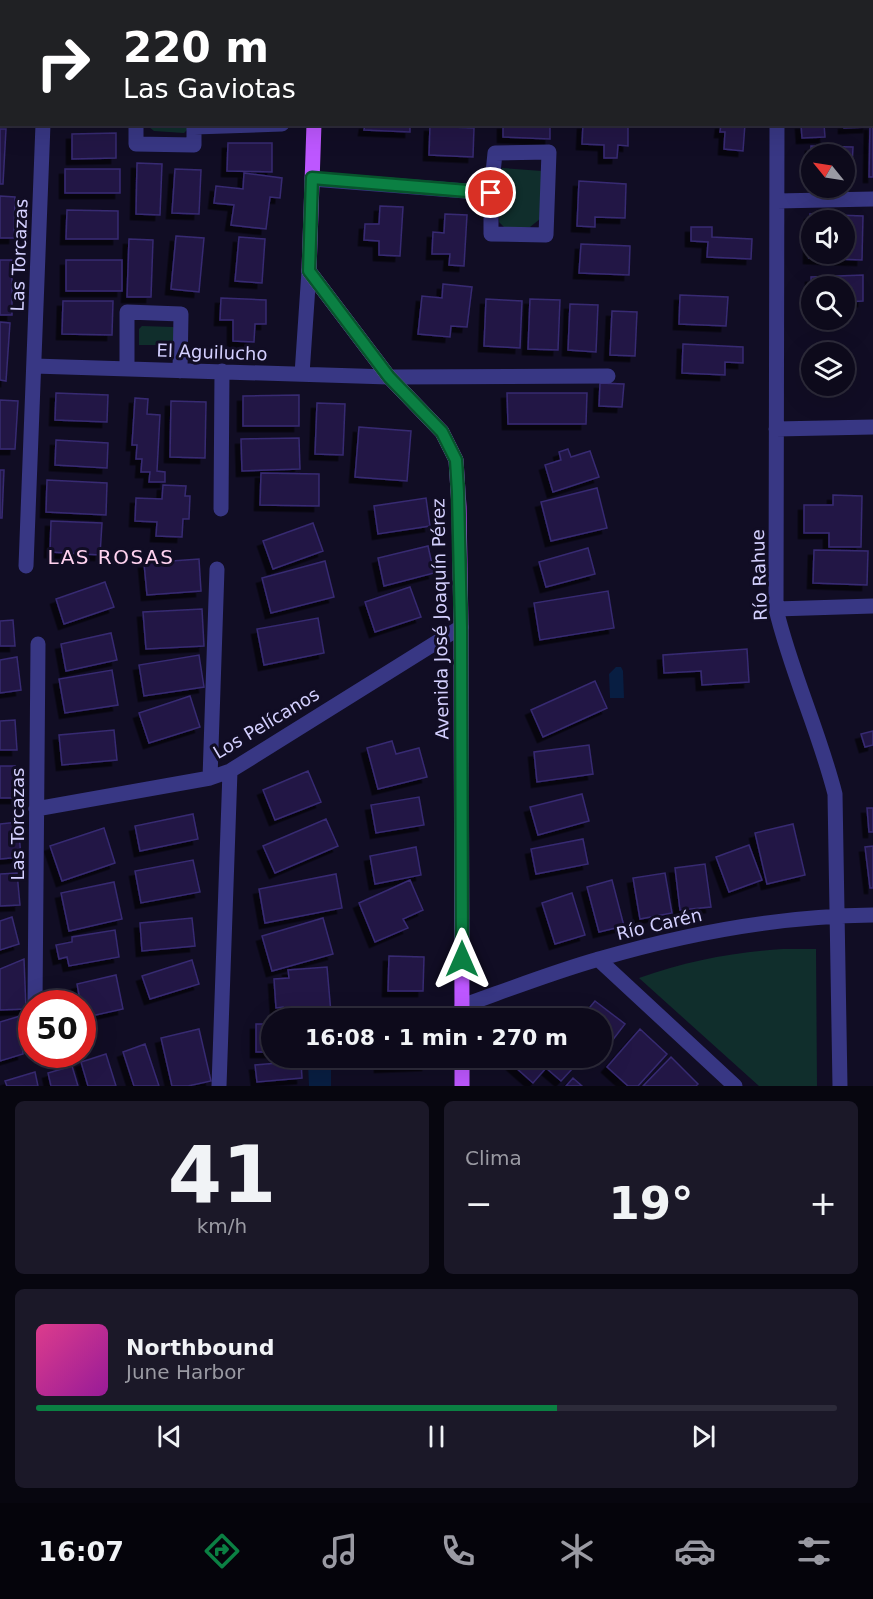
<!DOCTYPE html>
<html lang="es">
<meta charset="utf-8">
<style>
:root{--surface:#0d0a1b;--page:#1b1828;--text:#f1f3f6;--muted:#9a9aa3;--line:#2d2b3a;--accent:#0b8043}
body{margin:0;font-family:"DejaVu Sans",sans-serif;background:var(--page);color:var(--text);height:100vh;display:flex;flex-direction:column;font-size:22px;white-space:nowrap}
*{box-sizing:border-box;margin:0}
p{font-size:20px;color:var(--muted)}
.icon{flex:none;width:33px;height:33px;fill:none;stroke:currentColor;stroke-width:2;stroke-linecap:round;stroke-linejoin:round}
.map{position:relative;height:1086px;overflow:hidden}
.panel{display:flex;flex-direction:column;gap:15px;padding:15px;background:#07060f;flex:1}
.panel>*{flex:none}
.guide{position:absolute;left:0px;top:0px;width:873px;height:126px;box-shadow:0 6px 24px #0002,0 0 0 2px var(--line);background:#202124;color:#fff;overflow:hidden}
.needle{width:39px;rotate:300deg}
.fabs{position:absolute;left:801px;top:144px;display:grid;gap:12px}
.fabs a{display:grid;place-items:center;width:54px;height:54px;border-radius:50%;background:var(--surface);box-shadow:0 6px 24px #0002,0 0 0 2px var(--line);font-size:30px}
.speed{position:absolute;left:18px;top:990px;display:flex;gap:12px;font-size:30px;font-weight:700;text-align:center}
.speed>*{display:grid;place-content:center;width:78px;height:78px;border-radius:50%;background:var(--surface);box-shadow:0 6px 24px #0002,0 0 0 2px var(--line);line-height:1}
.speed .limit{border:9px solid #d22;background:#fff;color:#111}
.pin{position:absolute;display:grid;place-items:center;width:51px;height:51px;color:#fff;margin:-26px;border:3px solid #fff;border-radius:50%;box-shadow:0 2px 6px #0007}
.me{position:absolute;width:66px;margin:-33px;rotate:0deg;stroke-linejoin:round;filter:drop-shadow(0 0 4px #0008)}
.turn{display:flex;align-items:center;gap:21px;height:126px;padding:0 24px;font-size:27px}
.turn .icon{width:78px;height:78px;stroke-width:2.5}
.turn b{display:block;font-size:42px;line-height:51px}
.big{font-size:45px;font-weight:700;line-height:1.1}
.panel .tile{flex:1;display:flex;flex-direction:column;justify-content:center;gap:9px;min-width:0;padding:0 21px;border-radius:9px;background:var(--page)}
.panel .dial{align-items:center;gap:0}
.dial b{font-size:78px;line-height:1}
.song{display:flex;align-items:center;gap:18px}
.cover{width:72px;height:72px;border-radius:9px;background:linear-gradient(135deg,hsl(330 70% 55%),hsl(300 70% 35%))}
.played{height:6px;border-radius:3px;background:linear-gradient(90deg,var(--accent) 65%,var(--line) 65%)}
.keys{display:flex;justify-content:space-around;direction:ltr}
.heat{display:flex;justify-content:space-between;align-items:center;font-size:33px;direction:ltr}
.panel .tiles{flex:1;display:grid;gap:15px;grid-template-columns:1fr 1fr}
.tile:last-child{grid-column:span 2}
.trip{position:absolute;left:261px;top:1008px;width:351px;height:60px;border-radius:30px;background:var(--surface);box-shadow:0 6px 24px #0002,0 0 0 2px var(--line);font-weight:700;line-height:60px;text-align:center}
.tabs{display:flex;height:96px;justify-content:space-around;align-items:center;background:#05040b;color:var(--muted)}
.tabs .icon{width:42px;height:42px}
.tabs .on{color:var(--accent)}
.tabs b{font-size:27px;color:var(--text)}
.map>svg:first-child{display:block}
.green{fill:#102e2c}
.water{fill:#081e42}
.building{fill:#211945;stroke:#372a72;stroke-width:1.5;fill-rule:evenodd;filter:url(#shadow)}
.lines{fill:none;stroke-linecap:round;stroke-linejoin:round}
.minor{stroke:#383784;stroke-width:15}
.major{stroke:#bd57ff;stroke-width:15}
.route-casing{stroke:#07532c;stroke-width:15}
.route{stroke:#0b8043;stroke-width:10}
.labels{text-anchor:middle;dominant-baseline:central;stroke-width:6;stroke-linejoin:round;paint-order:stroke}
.street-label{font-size:18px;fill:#d4d0ff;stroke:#110d24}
.neighbourhood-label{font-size:20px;letter-spacing:1.5px;fill:#ffd2ef;stroke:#110d24}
</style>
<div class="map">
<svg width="873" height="1086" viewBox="0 0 873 1086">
<defs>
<filter id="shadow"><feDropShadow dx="-5.5" dy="5.5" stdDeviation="0" flood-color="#0009"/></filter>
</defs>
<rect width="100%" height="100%" fill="#110d24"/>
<path class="green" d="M149,125H188V129L184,133L154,131L149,127Z
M502,168L542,171L540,219L530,227L506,229L499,222Z
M142,326L173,327L176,330V345H139V329Z
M783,949H816L817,1086H759L639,978C687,961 733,952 783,949Z"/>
<path class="water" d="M616,667H621L623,671L624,698H610L609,674Z
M331,1062V1086H309L308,1063Z"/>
<path class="building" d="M0,74H2V121H0Z
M365,124H410V132L364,130Z
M503,124H550V139L503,137Z
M583,124H628V146L618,145L617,158H604V145L582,144Z
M721,124H745L743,151L724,149L725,132H720Z
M801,124H824L825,137L802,138Z
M844,124H868V127L844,128Z
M870,125H873V177H869Z
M430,126L474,128L473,157L429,155Z
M0,129H6L3,184H0Z
M116,133V158L72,159V134Z
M228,143H272V172L227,171Z
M811,146L853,147L852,166H844V154H812L810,179Z
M137,163L162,164L160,215L136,214Z
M65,169H120V193H65Z
M175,169L201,170L199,214L172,213Z
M244,173L282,178L280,198L270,197L266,229L231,225L234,205L214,203L216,186L243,189Z
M579,181L626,184L625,218L595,217V227L577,226Z
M0,196L15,197L14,238H0Z
M380,206L403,207L400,256L379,255V241L364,240L365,224H379Z
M67,210L118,211V239H66Z
M445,214L467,215L464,266L449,265L450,254H432L433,232L444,233Z
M810,214L863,216L862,260L809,258ZM812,220H844V254H812Z
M691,227H712V237L752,239L751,259L707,257L708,242L691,241Z
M176,236L204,238L199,292L171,289Z
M239,237L265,239L262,283L235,281Z
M129,239L153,240L151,297H127Z
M581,244L630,246L629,275L579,273Z
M0,260H12V315H0Z
M66,260H122V291H66Z
M863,275V301L844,302V286H812V301L811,277Z
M443,284L472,287L467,327L451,326L450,337L418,334L422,296L442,298Z
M680,295L728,297L726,326L679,324Z
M221,298L266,300V324H255L254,342L233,341V320H220Z
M486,299L522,301L520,348L484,346Z
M530,299L560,300L558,350L528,349Z
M63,301H113L112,335L62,334Z
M570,304L598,305L596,352L568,350Z
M612,311L637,312L635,356L610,355Z
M0,322L10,323L6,381L0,380Z
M683,344L743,347V363L725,362V375L682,373Z
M600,383L624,384L622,407L599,406Z
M56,393L108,395L107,422L55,420Z
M507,393H587L586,424H508Z
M299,395V426H243V396Z
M135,398L148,399L147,414L160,415L157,471L165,472V482H149L150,472H141L142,459H136L137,445H132Z
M0,400L18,401L15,449H0Z
M171,401L206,402L205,458L170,457Z
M317,403L345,404L343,455L315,454Z
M359,427L411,431L407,481L355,477Z
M299,438L300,469L242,471L241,439Z
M56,440L108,443L107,468L55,465Z
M568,449L571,457L590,451L599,477L553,492L545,465L561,460L559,452Z
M0,470H4L2,518H0Z
M261,473L319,474V506L260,505Z
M47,480L107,483L106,515L46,512Z
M163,485L186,486L185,496H190L189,519H183L182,537L156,536L157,522L135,521L136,498L162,499Z
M597,488L607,528L551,541L541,502Z
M833,495L862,496L861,547H829V533H804V505H833Z
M426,498L430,526L378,534L374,506Z
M51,521L102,523L100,555L50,552Z
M313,523L323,551L273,569L263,541Z
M428,546L434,573L384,586L378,558Z
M588,548L595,574L546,587L539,562Z
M814,550L868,551L867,585L813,583Z
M199,559L201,591L147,595L144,563Z
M325,561L334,597L271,613L262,578Z
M105,582L114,607L64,624L56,599Z
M410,587L421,617L375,632L365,602Z
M608,591L614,628L540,640L534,603Z
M202,609L204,646L146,649L143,612Z
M318,618L324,653L264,665L257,629Z
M13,620L15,646H0V621Z
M111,633L117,660L66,671L61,644Z
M747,649L749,682L702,685L701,671L664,673L663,655Z
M199,655L204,687L144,696L139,665Z
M17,657L21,690L0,693V660Z
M112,670L118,705L65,713L59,679Z
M595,681L607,708L543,737L531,710Z
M190,696L200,727L149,743L139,713Z
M15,720L17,750H0V721Z
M114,730L117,760L62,765L59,735Z
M873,731V745L865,747L861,734Z
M392,741L396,754L419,748L427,777L378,789L367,748Z
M589,745L593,774L537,782L534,752Z
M0,766H15L16,798H0Z
M308,771L321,802L275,820L263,790Z
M582,794L589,821L538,835L530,807Z
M419,797L424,825L376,833L371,805Z
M867,808H873V832H869Z
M193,814L198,839L140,851L135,826Z
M326,819L338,846L275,873L263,846Z
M18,822L21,857L0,859V824Z
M793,824L805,875L767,884L755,833Z
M104,828L115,863L62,881L50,846Z
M583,839L588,864L536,874L531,849Z
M749,845L762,880L729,892L716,857Z
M873,846V888H870L865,847Z
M416,847L421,875L375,884L370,856Z
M193,860L200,892L141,903L135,871Z
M705,864L711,907L680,910L675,868Z
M17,873L20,905L0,906V874Z
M665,873L672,913L640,919L633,878Z
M336,874L342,908L265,923L259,889Z
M410,880L423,910L403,919L408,928L375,942L359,903Z
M612,880L624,926L599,932L587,887Z
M114,882L122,919L69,931L61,893Z
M572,893L585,935L555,944L542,903Z
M12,917L19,944L0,950V921Z
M192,918L195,946L142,951L140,923Z
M323,918L333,954L272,971L262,936Z
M115,930L119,957L69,966L67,957L59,959L56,945L72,942V937Z
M389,956L424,957L423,991H388Z
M24,959L26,1009L0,1010V969Z
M192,960L199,984L150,999L142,976Z
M327,967L331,1013L283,1017V1007L276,1008L274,979L289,978L288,970Z
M116,975L123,1009L82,1018V1004H62L61,998L79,995L77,984Z
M595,1001L625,1024L602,1054V1018H581Z
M20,1016L23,1054L0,1061V1022Z
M256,1024H272V1052H256Z
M199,1029L211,1081L188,1086H172L161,1038Z
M640,1029L667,1054L638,1086H628L607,1067Z
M145,1044L159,1086H134L123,1052Z
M106,1054L116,1086H88L81,1062Z
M671,1057L698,1084L696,1086H643Z
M380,1058H427V1065L380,1067Z
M505,1058H562L573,1068L561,1081L546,1068L533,1083Z
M301,1061L302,1078L257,1082L255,1065Z
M72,1066L78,1086H51L48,1073Z
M35,1072L38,1086H7L5,1081Z
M573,1078L582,1086H566Z"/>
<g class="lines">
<path class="minor" d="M777,2V0
M136,124V144L194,145V124
M777,124L776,609C791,672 819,731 835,794L840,1086
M194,127L282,124
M312,179L491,193V234L546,235L549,152L495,153L491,193
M777,201L873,199
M34,366L389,377L608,376
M127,369V312L181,314L180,371
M302,374L309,271
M776,429L873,427
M221,509L222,371
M26,566L43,124
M776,609L873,606
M210,778L217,569
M36,809L210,778L230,771L461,627
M598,959L735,1086
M35,1004L38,644
M462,1006C507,990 553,972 599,959C688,933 781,916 873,915
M219,1086L230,771"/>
<path class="major" d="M318,2V0
M314,124L309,271L389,377L442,432L456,460L459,507L461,627L462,1018
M462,1058V1086"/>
</g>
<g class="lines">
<g class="route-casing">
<path id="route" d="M462,959L461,627L458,492L456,460L442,432L389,377L309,271L312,178L491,193"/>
</g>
<use href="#route" class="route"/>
</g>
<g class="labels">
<g class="street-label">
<text transform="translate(19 255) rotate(-88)">Las Torcazas</text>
<text transform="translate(212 352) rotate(2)">El Aguilucho</text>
<text transform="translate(759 575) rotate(-92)">Río Rahue</text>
<text transform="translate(440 619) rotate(-91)">Avenida José Joaquín Pérez</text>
<text transform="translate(266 723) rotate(-31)">Los Pelícanos</text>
<text transform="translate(17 824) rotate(-90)">Las Torcazas</text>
<text transform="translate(659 924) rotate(-13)">Río Carén</text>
</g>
<g class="neighbourhood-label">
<text x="111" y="557">LAS ROSAS</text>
</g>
</g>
</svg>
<div class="fabs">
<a><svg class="needle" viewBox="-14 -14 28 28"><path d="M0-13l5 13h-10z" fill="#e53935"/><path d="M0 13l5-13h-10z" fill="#9a9aa3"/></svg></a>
<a><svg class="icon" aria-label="sound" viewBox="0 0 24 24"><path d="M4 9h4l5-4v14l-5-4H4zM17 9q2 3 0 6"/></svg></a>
<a><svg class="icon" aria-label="search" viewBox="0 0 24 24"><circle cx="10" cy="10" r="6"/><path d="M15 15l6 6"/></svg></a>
<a><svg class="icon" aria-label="layers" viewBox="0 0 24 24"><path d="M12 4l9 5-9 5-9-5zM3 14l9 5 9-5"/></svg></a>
</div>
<div class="speed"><div class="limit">50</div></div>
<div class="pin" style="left:491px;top:193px;background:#d93025"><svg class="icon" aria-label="arrive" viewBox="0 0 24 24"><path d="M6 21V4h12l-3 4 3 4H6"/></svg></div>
<svg class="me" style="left:462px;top:959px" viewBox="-20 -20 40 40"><path d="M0-17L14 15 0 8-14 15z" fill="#0b8043" stroke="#fff" stroke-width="4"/></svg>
<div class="trip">16:08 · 1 min · 270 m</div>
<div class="guide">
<div class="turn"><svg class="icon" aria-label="right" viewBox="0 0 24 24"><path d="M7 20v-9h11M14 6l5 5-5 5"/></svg><div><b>220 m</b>Las Gaviotas</div></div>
</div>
</div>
<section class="panel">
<div class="tiles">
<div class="tile dial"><b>41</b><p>km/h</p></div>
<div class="tile"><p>Clima</p>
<div class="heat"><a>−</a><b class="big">19°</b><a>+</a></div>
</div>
<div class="tile">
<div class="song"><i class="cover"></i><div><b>Northbound</b><p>June Harbor</p></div></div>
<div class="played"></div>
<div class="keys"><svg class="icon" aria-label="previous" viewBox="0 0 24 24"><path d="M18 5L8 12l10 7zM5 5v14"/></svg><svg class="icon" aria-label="pause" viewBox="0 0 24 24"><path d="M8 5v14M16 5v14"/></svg><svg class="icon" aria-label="next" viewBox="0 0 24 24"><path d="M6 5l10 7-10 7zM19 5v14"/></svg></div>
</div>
</div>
</section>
<nav class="tabs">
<b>16:07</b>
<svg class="icon on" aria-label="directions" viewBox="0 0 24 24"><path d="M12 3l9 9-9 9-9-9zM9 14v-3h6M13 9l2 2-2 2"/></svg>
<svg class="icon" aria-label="music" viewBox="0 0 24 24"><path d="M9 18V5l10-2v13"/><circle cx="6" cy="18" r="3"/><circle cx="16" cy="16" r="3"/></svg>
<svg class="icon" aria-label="phone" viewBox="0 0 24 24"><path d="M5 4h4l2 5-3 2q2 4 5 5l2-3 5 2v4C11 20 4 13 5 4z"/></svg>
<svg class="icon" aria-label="climate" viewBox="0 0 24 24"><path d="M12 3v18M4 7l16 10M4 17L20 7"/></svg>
<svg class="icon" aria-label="car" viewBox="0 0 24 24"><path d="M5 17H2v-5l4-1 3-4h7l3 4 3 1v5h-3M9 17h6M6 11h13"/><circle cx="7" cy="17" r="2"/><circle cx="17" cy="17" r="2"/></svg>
<svg class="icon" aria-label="filters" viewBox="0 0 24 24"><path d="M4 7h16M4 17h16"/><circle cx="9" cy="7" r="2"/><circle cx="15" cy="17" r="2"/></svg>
</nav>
